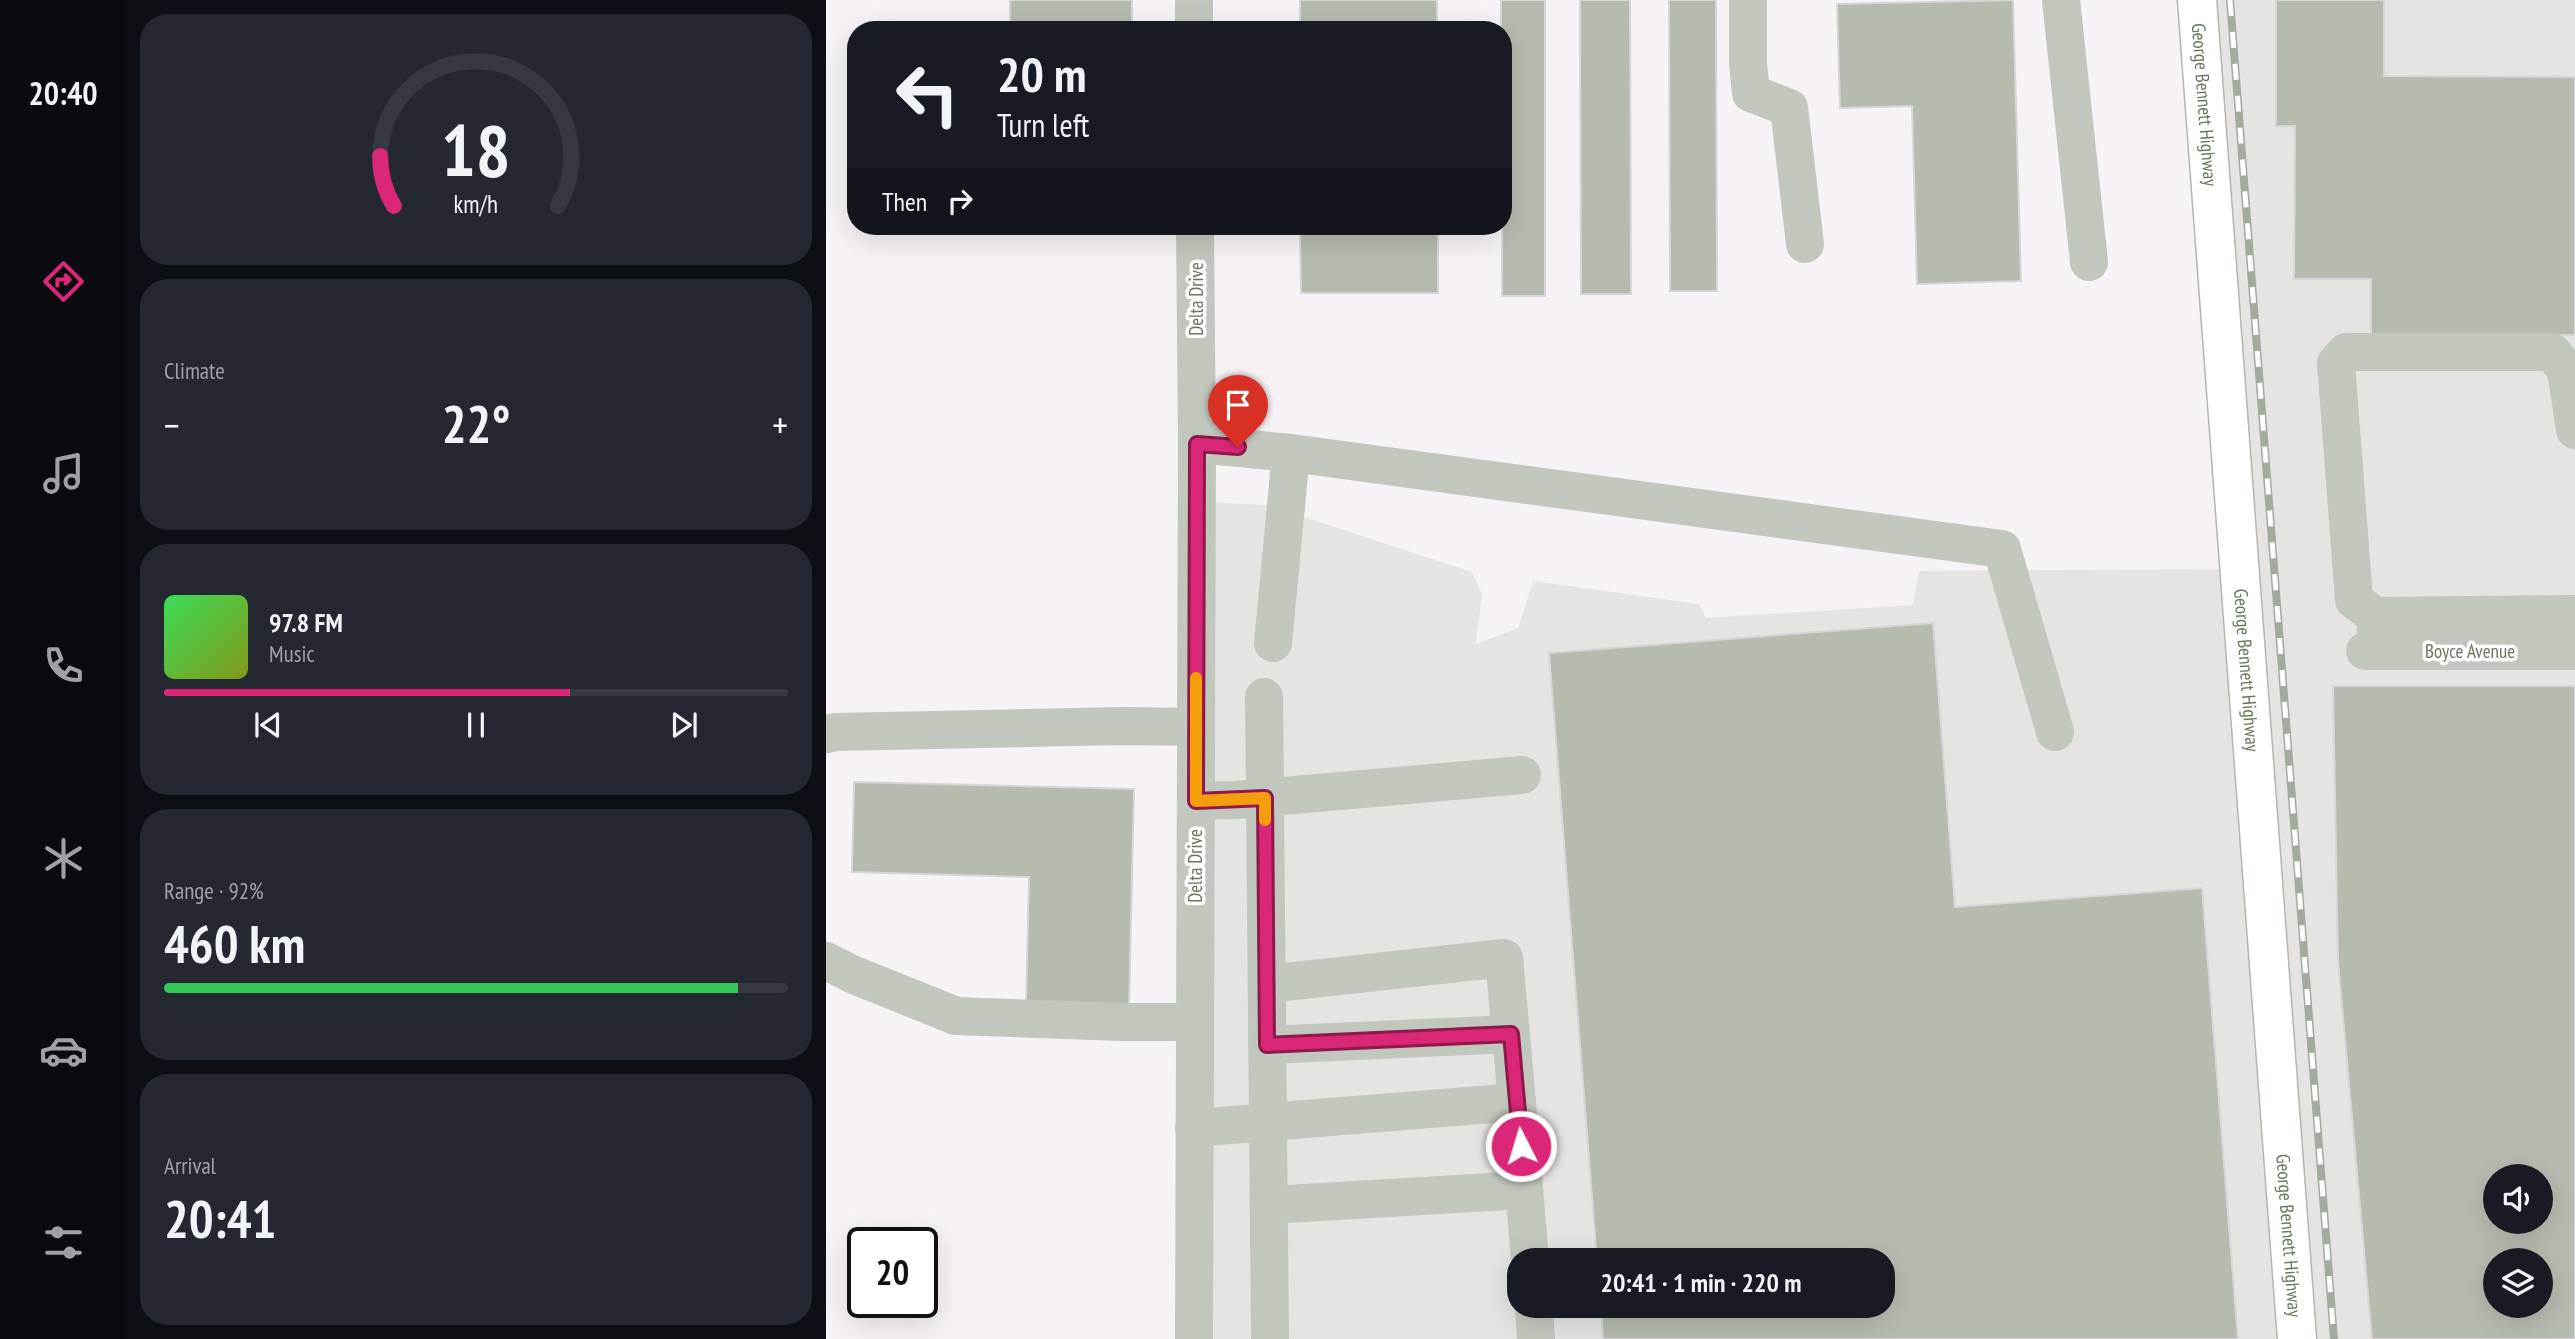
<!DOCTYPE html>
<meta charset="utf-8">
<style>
:root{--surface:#171b24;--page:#242831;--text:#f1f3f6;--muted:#9ea1a6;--line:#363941;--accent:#db2777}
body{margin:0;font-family:"PT Sans Narrow",sans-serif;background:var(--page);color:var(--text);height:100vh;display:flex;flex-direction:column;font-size:26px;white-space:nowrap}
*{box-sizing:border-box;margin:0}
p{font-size:23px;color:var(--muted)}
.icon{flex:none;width:38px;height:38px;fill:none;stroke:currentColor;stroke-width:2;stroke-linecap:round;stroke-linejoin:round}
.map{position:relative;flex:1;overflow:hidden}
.drawer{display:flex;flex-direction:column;gap:14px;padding:14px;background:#0d0f14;width:700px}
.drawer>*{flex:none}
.guide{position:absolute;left:21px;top:21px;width:665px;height:214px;border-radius:28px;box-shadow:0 7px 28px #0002;background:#171b24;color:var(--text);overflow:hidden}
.buttons{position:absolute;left:1657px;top:1164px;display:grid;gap:14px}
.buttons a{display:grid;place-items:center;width:70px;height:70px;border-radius:50%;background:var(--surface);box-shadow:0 7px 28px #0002;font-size:35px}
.speed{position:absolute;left:21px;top:1227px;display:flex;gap:14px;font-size:35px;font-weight:700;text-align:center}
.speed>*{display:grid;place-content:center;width:91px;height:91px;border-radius:50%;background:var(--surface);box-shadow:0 7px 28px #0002;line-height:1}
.speed .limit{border:4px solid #111;border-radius:10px;background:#fff;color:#111}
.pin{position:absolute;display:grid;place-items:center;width:60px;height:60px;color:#fff;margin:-72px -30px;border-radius:50% 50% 50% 0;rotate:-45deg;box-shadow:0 0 7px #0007}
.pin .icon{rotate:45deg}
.me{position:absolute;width:77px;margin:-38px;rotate:355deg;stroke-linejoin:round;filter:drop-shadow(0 0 5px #0008)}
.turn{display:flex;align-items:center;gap:24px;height:147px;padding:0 35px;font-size:32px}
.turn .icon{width:91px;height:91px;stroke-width:2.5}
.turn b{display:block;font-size:49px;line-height:60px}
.then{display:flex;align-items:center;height:66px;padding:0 35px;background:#0003;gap:14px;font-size:26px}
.big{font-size:52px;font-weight:800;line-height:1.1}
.drawer .card{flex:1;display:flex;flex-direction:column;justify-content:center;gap:10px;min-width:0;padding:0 24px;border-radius:28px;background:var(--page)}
.drawer .dial{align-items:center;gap:0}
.dial svg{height:182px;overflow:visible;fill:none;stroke:var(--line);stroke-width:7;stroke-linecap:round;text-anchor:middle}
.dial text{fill:var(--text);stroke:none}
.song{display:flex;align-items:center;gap:21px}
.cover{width:84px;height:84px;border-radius:10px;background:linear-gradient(135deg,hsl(130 70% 55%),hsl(70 70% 35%))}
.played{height:7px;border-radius:4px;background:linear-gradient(90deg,var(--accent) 65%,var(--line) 65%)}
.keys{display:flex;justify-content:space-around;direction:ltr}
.heat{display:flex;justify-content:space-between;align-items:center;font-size:38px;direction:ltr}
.charge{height:10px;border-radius:5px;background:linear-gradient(90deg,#34c759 92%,var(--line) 0)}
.trip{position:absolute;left:681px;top:1248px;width:388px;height:70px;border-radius:28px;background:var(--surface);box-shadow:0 7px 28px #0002;font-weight:800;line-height:70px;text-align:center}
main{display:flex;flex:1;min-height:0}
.menu{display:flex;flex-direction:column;width:126px;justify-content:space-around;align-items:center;background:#090b0e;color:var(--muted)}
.menu .icon{width:49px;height:49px}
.menu .active{color:var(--accent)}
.menu b{font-size:32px;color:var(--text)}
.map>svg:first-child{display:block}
.built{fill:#e5e4e3;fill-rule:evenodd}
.building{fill:#b5bbae;stroke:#d7d5d7;stroke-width:2;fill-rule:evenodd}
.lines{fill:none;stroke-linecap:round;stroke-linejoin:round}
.major-casing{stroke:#b2b8ad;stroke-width:41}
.minor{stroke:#c2c7be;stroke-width:38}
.major{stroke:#fff;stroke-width:38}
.rail-casing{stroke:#a3ab9d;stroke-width:8}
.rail{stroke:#fff;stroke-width:5;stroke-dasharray:16;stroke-linecap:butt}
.route-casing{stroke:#8e194d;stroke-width:18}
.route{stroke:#db2777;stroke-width:12}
.slow{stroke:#f59e0b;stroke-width:12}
.labels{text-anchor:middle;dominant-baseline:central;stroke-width:7;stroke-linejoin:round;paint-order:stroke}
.street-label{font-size:19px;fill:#67785c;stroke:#fff}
</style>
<main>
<nav class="menu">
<b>20:40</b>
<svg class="icon active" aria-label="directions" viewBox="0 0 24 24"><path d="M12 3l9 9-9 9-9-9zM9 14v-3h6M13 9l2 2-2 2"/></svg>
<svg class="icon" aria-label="music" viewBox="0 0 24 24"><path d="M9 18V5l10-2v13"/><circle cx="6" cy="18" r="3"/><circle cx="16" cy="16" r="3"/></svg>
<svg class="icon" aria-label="phone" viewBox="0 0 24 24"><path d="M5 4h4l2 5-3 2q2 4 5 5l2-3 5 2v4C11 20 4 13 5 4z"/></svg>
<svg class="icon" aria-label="climate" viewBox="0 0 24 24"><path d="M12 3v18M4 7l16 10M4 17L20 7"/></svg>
<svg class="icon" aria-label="car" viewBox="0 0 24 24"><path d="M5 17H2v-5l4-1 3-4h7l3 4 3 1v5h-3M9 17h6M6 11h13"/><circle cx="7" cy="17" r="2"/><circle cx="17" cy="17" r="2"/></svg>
<svg class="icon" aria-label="filters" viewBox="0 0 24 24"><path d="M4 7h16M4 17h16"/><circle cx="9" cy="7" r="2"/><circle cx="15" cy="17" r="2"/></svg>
</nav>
<section class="drawer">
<div class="card dial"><svg viewBox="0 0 100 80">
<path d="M14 69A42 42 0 1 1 86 69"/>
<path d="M14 69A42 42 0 0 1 8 47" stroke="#db2777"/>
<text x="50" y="56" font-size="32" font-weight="700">18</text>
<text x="50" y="72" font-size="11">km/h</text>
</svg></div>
<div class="card"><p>Climate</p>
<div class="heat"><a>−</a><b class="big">22°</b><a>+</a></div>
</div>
<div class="card">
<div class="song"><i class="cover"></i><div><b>97.8 FM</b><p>Music</p></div></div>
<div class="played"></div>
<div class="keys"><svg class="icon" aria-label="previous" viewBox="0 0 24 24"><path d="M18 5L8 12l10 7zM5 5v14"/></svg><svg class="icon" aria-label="pause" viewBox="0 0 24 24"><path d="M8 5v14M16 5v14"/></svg><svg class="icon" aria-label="next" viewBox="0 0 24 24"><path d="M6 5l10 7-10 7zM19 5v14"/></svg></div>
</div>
<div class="card"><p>Range · 92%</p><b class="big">460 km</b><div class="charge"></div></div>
<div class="card"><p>Arrival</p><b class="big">20:41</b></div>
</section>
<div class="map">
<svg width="1749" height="1339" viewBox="0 0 1749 1339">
<rect width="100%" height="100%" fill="#f6f2f5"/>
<path class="built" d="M1372,0H1749V1339H378L376,502L441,505L646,572L656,594L650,644L692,628L707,581L873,604L880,618L1087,605L1093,571L1409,569ZM1670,1176H1715V1222H1670ZM693,1260H1057V1306H693ZM1670,1260H1715V1306H1670Z"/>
<path class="building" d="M184,0H306V30H184Z
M474,0H611V30H474Z
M675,0H719V296H676L677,30H675Z
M754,0H804L805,294H755Z
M843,0H890L891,291H844Z
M1187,0L1195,281L1091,284L1086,106L1014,108L1011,4Z
M1450,0H1558V76L1749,77V335L1545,334V279H1468L1469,126H1450Z
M474,226H612V293H475Z
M1107,623L1129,907L1376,888L1412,1339H777L775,1306H1057V1260H771L723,653Z
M1507,686H1749V1339H1546L1512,961ZM1670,1176H1715V1222H1670ZM1670,1260H1715V1306H1670Z
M28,782L308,789L303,1008L200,1005L203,877L26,872Z"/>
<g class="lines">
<g class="major-casing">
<g id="major">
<path id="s1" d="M1371,0L1471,1339"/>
</g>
</g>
<path class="minor" d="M368,0V30
M922,0V63L925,93L963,108L979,244
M1235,0L1263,262
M371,444L465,453L1176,549L1229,732
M1549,616L1749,614
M447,643L465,453
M1539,651H1749
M1551,651L1549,616L1528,600L1510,363L1520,352H1726L1740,370L1749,430
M438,697L444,1339
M0,734L10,732L295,726L370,727
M370,801L411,800L696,775
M0,961L28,975L130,1016L295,1022H368
M441,984L678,958L691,1102
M441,1045L685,1034
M368,1128L691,1102L704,1260
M444,1205L698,1190
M708,1306L710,1339
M368,1339L371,444L369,226"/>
<use href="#major" class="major"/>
<g class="rail-casing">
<path id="rail" d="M1404,0L1508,1339"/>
</g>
<use href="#rail" class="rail"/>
</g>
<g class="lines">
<g class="route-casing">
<path id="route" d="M412,447L371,444L370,801L439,798L441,1045L685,1034L695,1146"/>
</g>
<use href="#route" class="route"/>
<path class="slow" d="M370,678V801L439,798V820"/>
</g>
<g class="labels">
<g class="street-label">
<text stroke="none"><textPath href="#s1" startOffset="105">George Bennett Highway</textPath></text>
<text transform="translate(370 299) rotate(-90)">Delta Drive</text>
<text x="1644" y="651">Boyce Avenue</text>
<text stroke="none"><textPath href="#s1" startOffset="672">George Bennett Highway</textPath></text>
<text transform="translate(369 866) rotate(-90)">Delta Drive</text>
<text stroke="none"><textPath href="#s1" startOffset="1239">George Bennett Highway</textPath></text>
</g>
</g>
</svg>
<div class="buttons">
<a><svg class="icon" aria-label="sound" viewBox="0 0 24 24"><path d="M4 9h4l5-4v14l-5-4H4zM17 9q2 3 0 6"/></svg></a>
<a><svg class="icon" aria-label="layers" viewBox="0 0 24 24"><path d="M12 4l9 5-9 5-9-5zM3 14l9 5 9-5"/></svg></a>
</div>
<div class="speed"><div class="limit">20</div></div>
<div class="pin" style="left:412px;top:447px;background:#d93025"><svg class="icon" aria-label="arrive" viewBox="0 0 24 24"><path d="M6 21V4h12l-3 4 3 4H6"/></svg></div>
<svg class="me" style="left:695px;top:1146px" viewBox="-20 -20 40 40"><circle r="17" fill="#db2777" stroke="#fff" stroke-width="3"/><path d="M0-11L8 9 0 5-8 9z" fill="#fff"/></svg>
<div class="trip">20:41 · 1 min · 220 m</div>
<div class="guide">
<div class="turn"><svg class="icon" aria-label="left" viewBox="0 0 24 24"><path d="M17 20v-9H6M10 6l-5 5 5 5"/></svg><div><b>20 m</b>Turn left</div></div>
<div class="then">Then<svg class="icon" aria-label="right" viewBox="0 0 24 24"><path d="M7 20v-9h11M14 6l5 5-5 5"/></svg></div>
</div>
</div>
</main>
